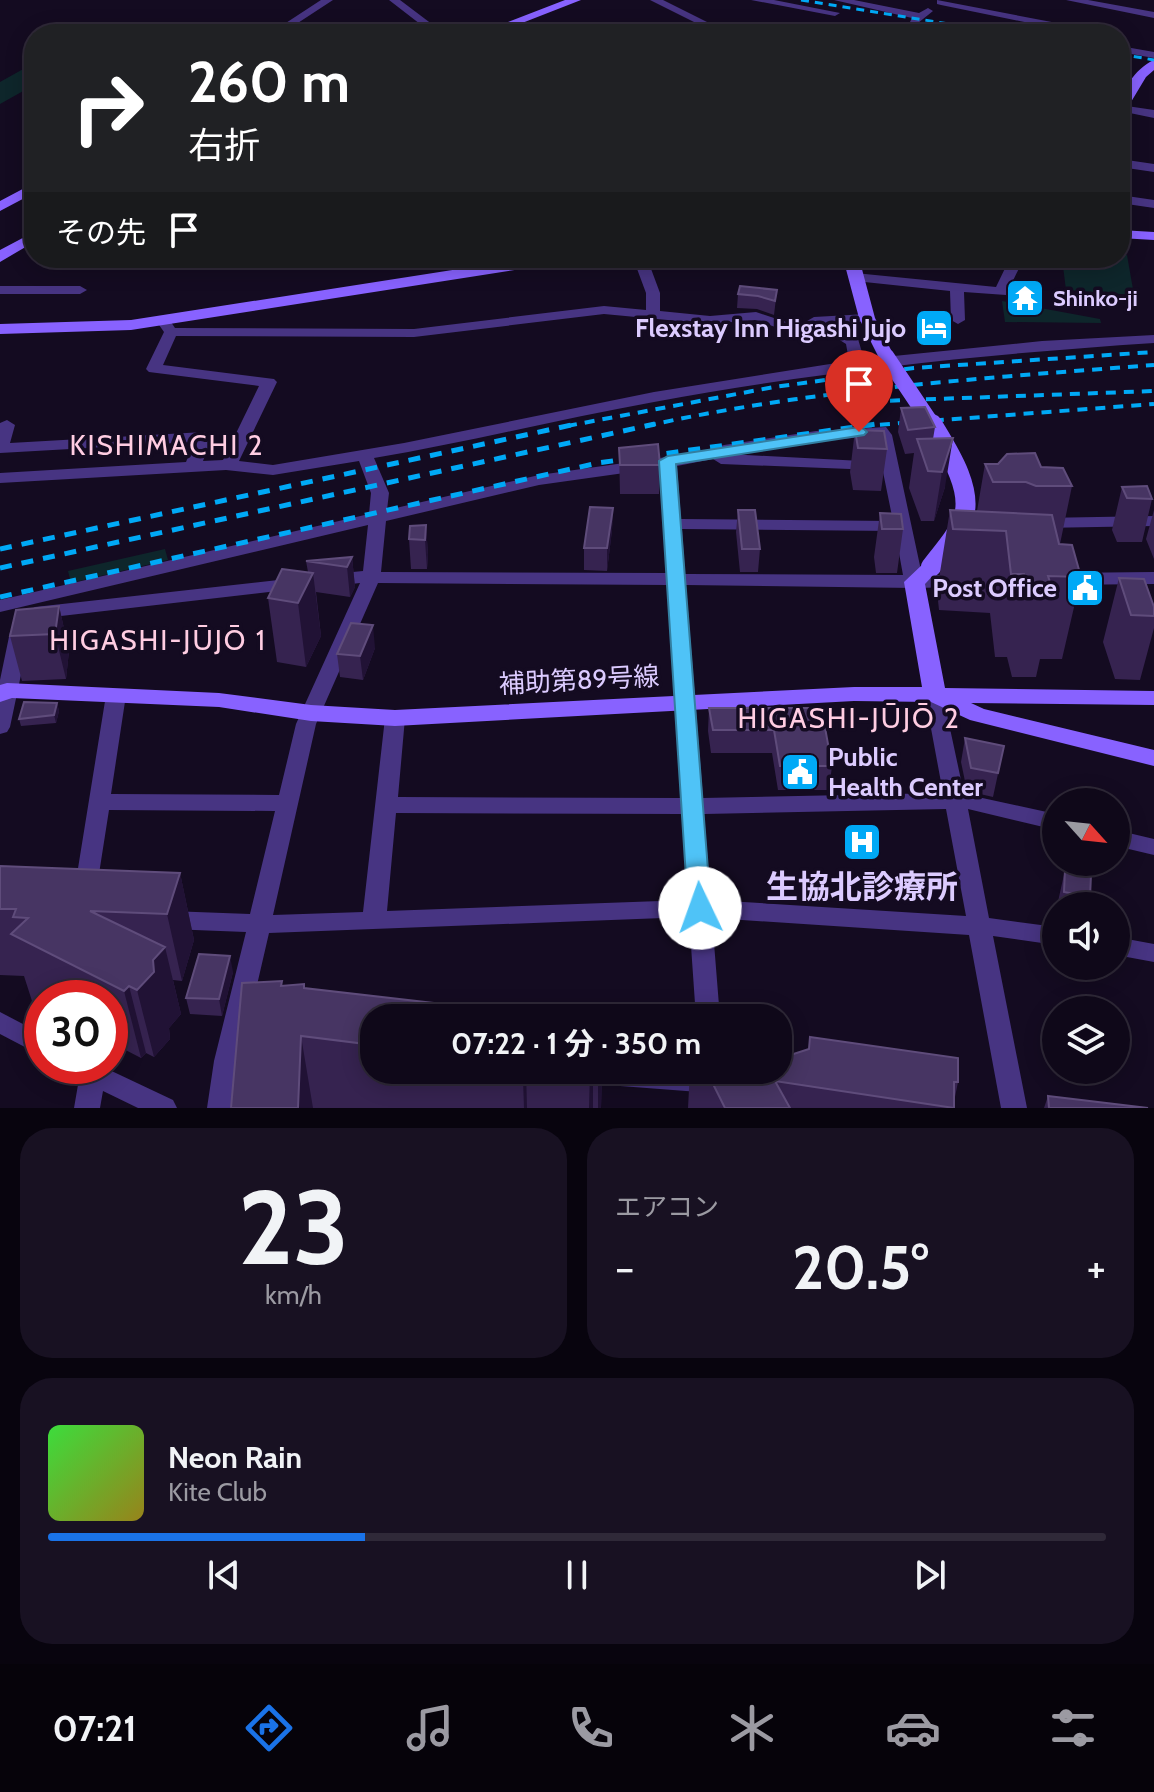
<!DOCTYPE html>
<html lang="ja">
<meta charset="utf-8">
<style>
:root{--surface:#0f0819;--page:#181122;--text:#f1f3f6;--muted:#9b9aa2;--line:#2f2938;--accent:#1a73e8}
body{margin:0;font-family:Cabin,"Noto Sans JP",sans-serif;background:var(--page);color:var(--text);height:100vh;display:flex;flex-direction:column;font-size:30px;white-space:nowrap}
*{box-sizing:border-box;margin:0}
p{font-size:26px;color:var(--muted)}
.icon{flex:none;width:44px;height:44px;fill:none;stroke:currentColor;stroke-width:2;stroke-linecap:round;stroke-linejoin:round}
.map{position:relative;height:1108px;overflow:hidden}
.panel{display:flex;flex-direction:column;gap:20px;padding:20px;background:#08040e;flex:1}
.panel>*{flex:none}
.guide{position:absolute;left:24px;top:24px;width:1106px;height:244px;border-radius:32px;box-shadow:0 4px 20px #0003,0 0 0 2px var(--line);background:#202124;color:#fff;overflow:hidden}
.needle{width:52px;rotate:117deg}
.buttons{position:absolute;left:1042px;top:788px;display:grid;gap:16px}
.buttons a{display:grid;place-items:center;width:88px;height:88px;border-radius:50%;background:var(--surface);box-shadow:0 4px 20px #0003,0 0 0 2px var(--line);font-size:40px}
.speed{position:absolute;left:24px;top:980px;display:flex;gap:16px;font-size:40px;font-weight:700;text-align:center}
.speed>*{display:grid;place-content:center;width:104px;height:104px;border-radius:50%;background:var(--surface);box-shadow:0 4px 20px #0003,0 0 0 2px var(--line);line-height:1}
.speed .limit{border:12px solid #d22;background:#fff;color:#111}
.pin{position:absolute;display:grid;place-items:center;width:68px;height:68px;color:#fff;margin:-82px -34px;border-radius:50% 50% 50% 0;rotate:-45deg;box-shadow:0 0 8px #0007}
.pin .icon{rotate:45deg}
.me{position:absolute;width:88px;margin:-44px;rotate:357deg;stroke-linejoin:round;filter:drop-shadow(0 0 6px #0008)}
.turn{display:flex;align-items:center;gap:28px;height:168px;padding:0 32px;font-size:36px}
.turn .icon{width:104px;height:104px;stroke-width:2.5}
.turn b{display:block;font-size:56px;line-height:68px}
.then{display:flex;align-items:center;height:76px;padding:0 32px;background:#0003;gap:16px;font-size:30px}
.big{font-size:60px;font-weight:700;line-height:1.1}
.panel .widget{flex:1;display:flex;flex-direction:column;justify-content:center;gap:12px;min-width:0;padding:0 28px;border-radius:32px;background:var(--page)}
.panel .dial{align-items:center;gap:0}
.dial b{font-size:104px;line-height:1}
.song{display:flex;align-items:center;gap:24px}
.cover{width:96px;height:96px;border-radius:12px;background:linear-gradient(135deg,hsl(120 70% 55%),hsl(50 70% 35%))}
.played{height:8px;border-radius:4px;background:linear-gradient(90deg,var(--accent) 30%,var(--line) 30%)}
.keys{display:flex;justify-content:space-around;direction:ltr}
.heat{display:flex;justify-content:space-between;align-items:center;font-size:44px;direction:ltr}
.panel .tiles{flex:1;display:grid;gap:20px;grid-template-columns:1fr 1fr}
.widget:last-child{grid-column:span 2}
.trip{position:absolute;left:360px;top:1004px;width:432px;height:80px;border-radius:32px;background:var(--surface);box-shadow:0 4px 20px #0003,0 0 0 2px var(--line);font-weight:700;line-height:80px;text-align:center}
.dock{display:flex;height:128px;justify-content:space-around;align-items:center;background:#06030a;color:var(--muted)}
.dock .icon{width:56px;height:56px}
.dock .on{color:var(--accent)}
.dock b{font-size:36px;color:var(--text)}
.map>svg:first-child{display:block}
.green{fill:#0e262b}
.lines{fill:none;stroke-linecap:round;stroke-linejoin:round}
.street{fill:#473482;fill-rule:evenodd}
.secondary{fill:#8862ff;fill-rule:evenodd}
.rail-far2{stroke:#00a9f6;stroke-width:3;stroke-dasharray:8 6;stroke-linecap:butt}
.rail-far1{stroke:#00a9f6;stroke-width:4;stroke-dasharray:10 8;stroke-linecap:butt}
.rail{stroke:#00a9f6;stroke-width:5;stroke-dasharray:12 10;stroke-linecap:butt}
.secondary-bridge-far1{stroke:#8862ff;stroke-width:16}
.secondary-bridge{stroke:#8862ff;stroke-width:20}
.wall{fill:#362350}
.shaded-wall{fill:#211235}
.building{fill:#473563;stroke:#5f4c7b;stroke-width:2}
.route{fill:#4fc3f7;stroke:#337fa1;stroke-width:2}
.labels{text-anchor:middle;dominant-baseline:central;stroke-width:7;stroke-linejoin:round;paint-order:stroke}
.far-poi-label{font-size:22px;font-weight:bold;fill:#dccbff;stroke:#140b21;text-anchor:start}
.poi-label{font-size:26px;font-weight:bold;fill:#dccbff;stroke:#140b21;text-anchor:end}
.street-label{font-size:26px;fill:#dccbff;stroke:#140b21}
.neighbourhood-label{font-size:28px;letter-spacing:2px;fill:#ffcde2;stroke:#140b21}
.near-poi-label{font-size:32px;font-weight:bold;fill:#dccbff;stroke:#140b21}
</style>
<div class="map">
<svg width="1154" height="1108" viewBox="0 0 1154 1108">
<rect width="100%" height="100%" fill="#140b21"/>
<path class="green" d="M34,63V85L0,104V82Z
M1120,255H1127L1134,295L1066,290L1062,258H1120Z
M1002,301L1100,319L1101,323L1005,322Z
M165,549L168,560L71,583L68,571Z"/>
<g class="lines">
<path class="street" d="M321,0H333L281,34H269Z
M389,0H400L445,34H433Z
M650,0H663L731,34H718Z
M751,0H774L840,13L835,16Z
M834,0H854L919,13L928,8L933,11L918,23L914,34H904L912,18Z
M937,0L1078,27L1083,30L1078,33L941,5L937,4Z
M1066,0H1088L1154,12V18Z
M1120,46L1154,52V58L1120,52Z
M1120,105L1154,110V118L1120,111Z
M1120,159L1154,164V172L1120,167Z
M1120,195L1154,200V208L1120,203Z
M633,258H647L660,293V311L710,316L756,312L798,326L844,330L858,339L864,359L1042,341L1154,335V343C986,354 820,371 654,402C560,419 468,442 374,458L389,493L387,510L539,475L695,453L724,445L816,431L886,427L892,435L922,575H963L972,581L963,587L914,588L686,585L703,798L943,793L925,696L928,691H942L964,794L1056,814V830L968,809L989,918L1056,927V945L993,936L1027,1108H1001L969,935L712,918L720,1018H696L689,917L269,933L242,1050L249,1059L245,1067L239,1069L233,1108H207L214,1061L246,932L169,929L161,926L157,920L161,914L169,911L250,914L275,811L109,810L96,893L93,899L85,902L77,899L74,893L106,695L109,690H123L126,695L111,794L279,795L296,724L360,583L333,586L324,580L333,574L363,571L368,525L0,612V600L369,514L371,493L359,461L273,475L226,470L0,483V473L186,462L194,442L0,453V423L7,420L15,425L10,443L204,432L212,437L203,461L223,460L259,386L149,372L146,369L164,332L157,322L159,319H169L175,328L414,329L604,306L646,310V293ZM604,314L710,324L755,320L796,334L835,337L846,344L849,361L654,392L404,443L273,465L239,461L277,382L274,379L163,365L176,336L414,337ZM876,436L881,462L728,454L816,441ZM713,459L721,464L875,470L882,467L893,521L681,519L677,466ZM660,468L667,573L381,572L386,521L539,485ZM682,529L895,531L903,575L685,574ZM378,583L668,585L681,798L398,797L405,718L402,713H388L385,718L363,912L273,915L316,724ZM946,809L966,916L711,900L704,814ZM396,813L682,814L688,900L387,911Z
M1010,258H1024L1006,295L964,292L965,320L958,324L951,320L950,291L855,281L848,277L855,273L996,287Z
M0,286H80L87,290L80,294H0Z
M867,314L872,315V321L814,325L807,321L814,317Z
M1154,516V526L1041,528L1032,523L1041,518Z
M1154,572V584L1057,585L1048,579L1057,573Z
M296,578L305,584L303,588L35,619L26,613L35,607Z
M20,626L30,632L10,727L7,732L0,734V680L10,632Z
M1116,830L1154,839V855L1116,846Z
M1116,937L1154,944V962L1116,955Z
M0,1012L42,1034V1056L0,1034Z
M63,1066H101L173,1100L177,1108H138L103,1091L100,1108H74L79,1079L67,1074Z
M542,1070H698L721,1074L725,1082L721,1090L712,1093L555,1081L546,1078Z"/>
<path class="secondary" d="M565,0H581L494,34H477Z
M1154,60V70L1146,77L1125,112L1120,113C1120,92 1134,69 1154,60Z
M34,183V193L0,211V201Z
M1120,230L1154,232V240L1120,238Z
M34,232V242L0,262V250Z
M530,258H568L560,263L131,330L0,334V324L131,320Z
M843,258H859L875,318L894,356L892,360H880L859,318Z
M931,561L941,567L925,584L945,688L1154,691V705L971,703L984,709L1154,750V766L970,720L931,702L854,701L395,726L311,721L219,707L12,698L0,702V685L7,683L219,693L311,705L395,710L854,687H922L904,582L924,563Z"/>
<path class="rail-far2" d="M801,0L1011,34
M1120,54L1154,60"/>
<path class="rail-far1" d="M854,402L1154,391
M567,426L774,387L914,368L1154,352
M646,426C813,389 984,378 1154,365
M862,426L1154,404"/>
<path class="rail" d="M0,549L576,424
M0,568L655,424
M0,597L598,463L876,424"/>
<path class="secondary-bridge-far1" d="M886,356L933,426"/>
<path class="secondary-bridge" d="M931,567C942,552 957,537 963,519C974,489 947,449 932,424"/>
</g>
<path class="wall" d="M864,258H896L895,270L865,268Z
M777,290L774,315L757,309L737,308L738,294Z
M901,408L935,427L933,439L945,487L934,521H921L909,488L914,453L905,454L898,432Z
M855,430L887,449L881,491L853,490L850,472Z
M619,448L660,465L659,494H620Z
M985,464L1041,467L1072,486L1060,544L1081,577L1062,659H1040L1036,677H1012L1007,657H995L990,613L939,610L937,591L950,510L977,511Z
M1122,487L1152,499L1142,542H1117L1112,530Z
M613,508L612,530L607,571L584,570V548Z
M738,510L760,549L758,572H740L736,532Z
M1154,510V559L1146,539Z
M880,513L903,529L897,573H876L874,557Z
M426,525L428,555L427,569H411L409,539Z
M352,557L355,587L350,597L316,592L321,636L306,667L277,662L268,598L308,572L306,561Z
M1119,578L1154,607V628L1140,680L1115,679L1103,642Z
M59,606L69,651L66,679L22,681L10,636Z
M375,648L363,680L340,677L337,654Z
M57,703L59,711L56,723L21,726L19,719Z
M709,708H818L832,766L829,790H778L772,753H711L708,731Z
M965,738L1004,746L993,797L967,791L961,762Z
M0,866L180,873L194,940L182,981L173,980L181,1014L169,1028L170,1039L154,1057L146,1053L141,1058L110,1042V998H42V1006L32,1001L24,976L0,975Z
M1065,870L1090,897L1088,906H1057Z
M233,972L222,1016L190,1014L186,998Z
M282,981V985L305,988L374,1018V1070H602L601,1108H231Z
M690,1070H778L958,1082L954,1102V1108H688Z
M1048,1096L1148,1108H1044Z"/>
<path class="shaded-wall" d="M953,438L945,487L934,521L942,472Z
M613,508L612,530L607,571V548Z
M426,525L428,555L427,569L425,540Z
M352,557L355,587L350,597L347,567Z
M313,573L321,636L306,667L298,603Z
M59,606L69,651L66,679L55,634Z
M373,625L375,648L363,680L360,656Z
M57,703L59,711L56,723L54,715Z
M180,873L194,940L182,981L167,914Z
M165,947L181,1014L169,1028L170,1039L154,1057L137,990L153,960Z
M230,956L233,972L222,1016L219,999Z
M129,986L146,1053L141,1058L124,991Z
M301,1036L313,1108H298Z
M524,1070H526L527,1108H524L523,1079Z
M590,1070H593V1108H589Z
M598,1070H602L601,1108H598Z"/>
<path class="building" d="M740,286L777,290L775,301L758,296L738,294Z
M925,407L935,427L908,430L901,408Z
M855,430L884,431L887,449L858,448Z
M953,438L942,472L928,471L917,439Z
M658,444L660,465H620L619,448Z
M1035,453L1041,467L1063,468L1072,486H1036L1026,482H993L985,464H998L1007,454Z
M1147,486L1152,499L1127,498L1122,487Z
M590,507L613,508L607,548H584Z
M738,510H755L760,549H742Z
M950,510L1052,515L1059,544L1072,545L1081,577L1048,576L1054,594H1030L1024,574H1011L1006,531L953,529Z
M880,513L901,514L903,529H882Z
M426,525L425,540L409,539L410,526Z
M352,557L347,567L306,561Z
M282,569L313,573L298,603L268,598Z
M1119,578L1144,579L1154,607V616L1131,615Z
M59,606L55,634L10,636L16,610Z
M351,623L373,625L360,656L337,654Z
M24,702L57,703L54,715L19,719Z
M709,708H818L822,711L832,766H780L774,730H713Z
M965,738L1004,746L998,773L971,768Z
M0,866L180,873L167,914L90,911L165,947L153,960L154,972L137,990L129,986L124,991L11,934L28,918L13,917L16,909H0Z
M1065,870L1091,875L1090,897L1064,892Z
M199,954L230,956L219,999L186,998Z
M282,981L281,986L304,984V988L565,1018H374V1045L301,1036L298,1108H231L242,983Z
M810,1037L958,1058V1082H954V1108L775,1081L790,1108H725L706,1070H778V1059L809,1049Z
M505,1070H524L523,1079L504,1077Z
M1048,1096L1148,1108H1049Z"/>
<path class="route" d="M859,427L864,429L867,432L864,435L676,464L711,908L708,915L700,917L692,915L688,908L659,461L668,456Z"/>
<defs>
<g id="temple-square" transform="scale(2)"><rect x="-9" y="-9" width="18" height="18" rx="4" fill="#00a9f6" stroke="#140b21"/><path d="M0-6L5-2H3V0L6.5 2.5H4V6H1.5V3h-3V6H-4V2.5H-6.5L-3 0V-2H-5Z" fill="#fff"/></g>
<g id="hotel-square" transform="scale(2)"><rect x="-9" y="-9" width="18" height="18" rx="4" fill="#00a9f6" stroke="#140b21"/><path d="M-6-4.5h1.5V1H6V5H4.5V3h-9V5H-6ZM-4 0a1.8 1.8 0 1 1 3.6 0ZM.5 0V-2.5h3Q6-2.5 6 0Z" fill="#fff"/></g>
<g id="civic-square" transform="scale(2)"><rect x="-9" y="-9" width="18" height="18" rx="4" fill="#00a9f6" stroke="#140b21"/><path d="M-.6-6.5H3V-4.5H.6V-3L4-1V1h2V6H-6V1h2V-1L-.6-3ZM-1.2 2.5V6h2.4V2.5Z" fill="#fff"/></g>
<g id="hospital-square" transform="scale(2)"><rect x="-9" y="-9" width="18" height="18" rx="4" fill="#00a9f6" stroke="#140b21"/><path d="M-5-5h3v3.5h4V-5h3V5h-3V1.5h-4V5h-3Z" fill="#fff"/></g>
</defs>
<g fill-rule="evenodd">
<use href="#temple-square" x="1025" y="298"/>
<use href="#hotel-square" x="934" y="328"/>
<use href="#civic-square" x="1085" y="588"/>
<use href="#civic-square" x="800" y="772"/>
<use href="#hospital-square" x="862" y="842"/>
</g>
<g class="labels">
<g class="far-poi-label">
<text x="1053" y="298">Shinko-ji</text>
</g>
<g class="poi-label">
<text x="906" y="328">Flexstay Inn Higashi Jujo</text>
<text x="1057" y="588">Post Office</text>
<text x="828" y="757" text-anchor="start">Public<tspan x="828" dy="30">Health Center</tspan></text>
</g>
<g class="street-label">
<text transform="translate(579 680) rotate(-3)">補助第89号線</text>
</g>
<g class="neighbourhood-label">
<text x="167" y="445">KISHIMACHI 2</text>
<text x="158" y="640">HIGASHI-JŪJŌ 1</text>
<text x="849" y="718">HIGASHI-JŪJŌ 2</text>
</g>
<g class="near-poi-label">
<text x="862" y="886">生協北診療所</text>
</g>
</g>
</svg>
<div class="buttons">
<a><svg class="needle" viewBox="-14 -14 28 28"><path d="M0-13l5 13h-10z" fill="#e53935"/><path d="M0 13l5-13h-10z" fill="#9b9aa2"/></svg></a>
<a><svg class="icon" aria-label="sound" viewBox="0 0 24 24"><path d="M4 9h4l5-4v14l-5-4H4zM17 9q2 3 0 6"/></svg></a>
<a><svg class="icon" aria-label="layers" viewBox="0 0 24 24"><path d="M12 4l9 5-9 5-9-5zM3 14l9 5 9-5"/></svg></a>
</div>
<div class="speed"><div class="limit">30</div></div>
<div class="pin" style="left:859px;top:432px;background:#d93025"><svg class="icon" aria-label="arrive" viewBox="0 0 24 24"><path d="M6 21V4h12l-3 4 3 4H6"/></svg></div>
<svg class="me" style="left:700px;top:908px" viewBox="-20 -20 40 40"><circle r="19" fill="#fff"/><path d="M0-13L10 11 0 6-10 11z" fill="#4fc3f7"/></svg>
<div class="trip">07:22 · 1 分 · 350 m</div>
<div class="guide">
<div class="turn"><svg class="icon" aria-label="right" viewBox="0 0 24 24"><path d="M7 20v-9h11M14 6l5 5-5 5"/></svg><div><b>260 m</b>右折</div></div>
<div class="then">その先<svg class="icon" aria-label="arrive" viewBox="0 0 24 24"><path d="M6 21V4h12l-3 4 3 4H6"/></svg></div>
</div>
</div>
<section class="panel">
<div class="tiles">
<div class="widget dial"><b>23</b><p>km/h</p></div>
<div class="widget"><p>エアコン</p>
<div class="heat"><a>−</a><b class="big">20.5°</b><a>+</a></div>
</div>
<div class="widget">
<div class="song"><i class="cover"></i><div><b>Neon Rain</b><p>Kite Club</p></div></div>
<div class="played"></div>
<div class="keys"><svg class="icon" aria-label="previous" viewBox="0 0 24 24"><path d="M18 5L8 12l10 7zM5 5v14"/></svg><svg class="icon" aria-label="pause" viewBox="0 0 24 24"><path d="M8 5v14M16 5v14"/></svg><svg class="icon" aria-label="next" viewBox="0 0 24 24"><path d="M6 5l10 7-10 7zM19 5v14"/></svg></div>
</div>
</div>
</section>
<nav class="dock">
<b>07:21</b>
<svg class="icon on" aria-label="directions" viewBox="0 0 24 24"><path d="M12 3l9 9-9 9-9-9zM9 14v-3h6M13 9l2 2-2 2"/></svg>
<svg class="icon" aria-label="music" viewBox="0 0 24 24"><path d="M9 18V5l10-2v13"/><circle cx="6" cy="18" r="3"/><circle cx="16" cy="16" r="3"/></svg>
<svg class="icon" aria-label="phone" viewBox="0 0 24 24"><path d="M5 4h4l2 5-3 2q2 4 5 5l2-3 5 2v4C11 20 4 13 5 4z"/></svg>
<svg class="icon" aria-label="climate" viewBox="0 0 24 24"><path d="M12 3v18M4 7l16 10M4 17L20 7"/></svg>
<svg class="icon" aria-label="car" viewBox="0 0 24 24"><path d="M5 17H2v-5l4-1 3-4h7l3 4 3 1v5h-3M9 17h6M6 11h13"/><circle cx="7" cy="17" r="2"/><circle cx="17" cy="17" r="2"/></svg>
<svg class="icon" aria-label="filters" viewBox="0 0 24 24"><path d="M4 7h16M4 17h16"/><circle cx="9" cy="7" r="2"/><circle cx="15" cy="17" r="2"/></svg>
</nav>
